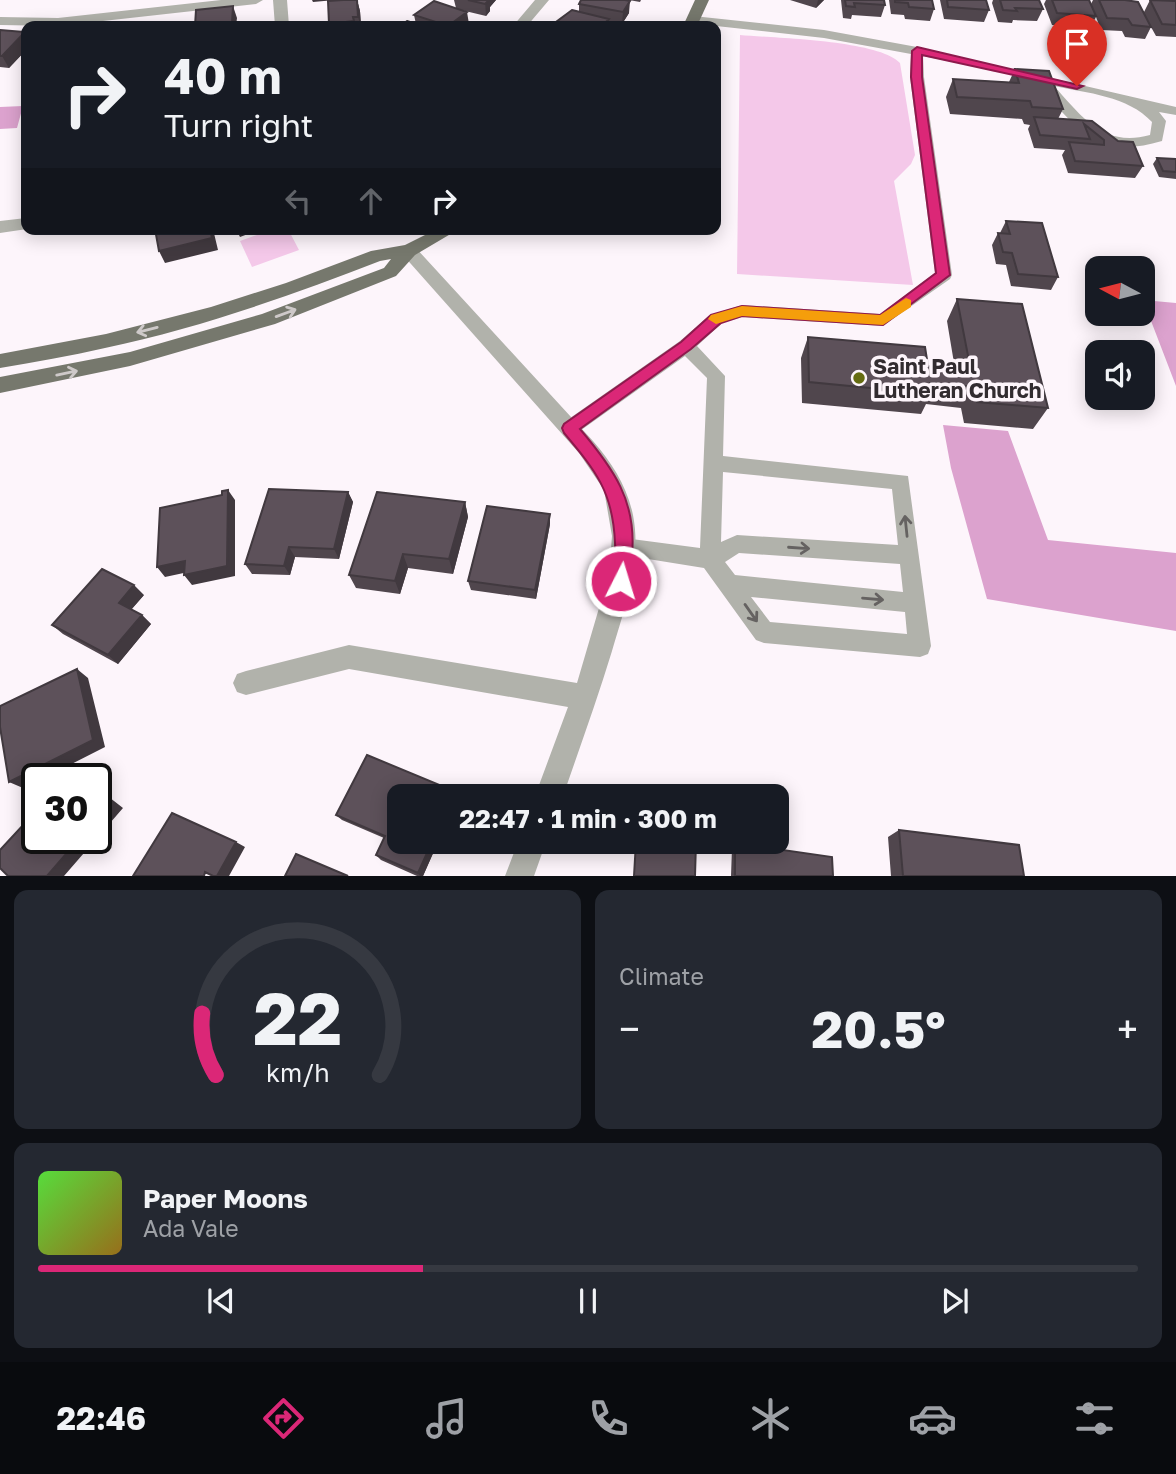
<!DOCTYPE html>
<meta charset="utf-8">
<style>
:root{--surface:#171b24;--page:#242831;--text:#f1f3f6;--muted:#9ea1a6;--line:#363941;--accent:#db2777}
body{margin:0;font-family:"Golos Text",sans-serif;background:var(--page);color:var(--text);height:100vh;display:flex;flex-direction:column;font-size:26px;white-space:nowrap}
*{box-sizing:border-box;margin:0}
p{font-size:23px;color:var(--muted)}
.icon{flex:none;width:38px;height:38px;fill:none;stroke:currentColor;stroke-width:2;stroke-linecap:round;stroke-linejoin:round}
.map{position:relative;height:876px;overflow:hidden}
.details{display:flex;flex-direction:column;gap:14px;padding:14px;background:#0d0f14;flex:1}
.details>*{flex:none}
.guide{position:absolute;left:21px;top:21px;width:700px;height:214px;border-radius:14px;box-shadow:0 4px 18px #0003;background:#171b24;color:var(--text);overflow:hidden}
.needle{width:46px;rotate:277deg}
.buttons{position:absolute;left:1085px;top:256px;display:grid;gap:14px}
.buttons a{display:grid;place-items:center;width:70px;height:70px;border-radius:14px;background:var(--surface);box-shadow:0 4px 18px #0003;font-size:35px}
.speed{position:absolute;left:21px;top:763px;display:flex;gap:14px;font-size:35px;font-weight:700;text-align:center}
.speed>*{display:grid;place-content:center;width:91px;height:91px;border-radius:50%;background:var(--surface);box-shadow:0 4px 18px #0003;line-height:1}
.speed .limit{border:4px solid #111;border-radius:10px;background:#fff;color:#111}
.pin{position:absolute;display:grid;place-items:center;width:60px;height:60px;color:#fff;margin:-72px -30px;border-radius:50% 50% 50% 0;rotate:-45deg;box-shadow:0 0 7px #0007}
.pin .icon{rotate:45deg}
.me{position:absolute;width:77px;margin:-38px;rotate:5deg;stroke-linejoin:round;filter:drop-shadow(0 0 5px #0008)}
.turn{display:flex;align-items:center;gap:24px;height:147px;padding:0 28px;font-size:32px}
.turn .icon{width:91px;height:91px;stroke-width:2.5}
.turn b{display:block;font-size:49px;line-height:60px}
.lanes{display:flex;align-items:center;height:66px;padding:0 28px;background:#0003;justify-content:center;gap:35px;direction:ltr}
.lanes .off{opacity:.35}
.big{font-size:52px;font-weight:700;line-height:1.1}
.details .tile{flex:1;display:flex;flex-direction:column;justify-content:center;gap:10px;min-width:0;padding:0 24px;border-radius:14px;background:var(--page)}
.details .dial{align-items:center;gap:0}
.dial svg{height:182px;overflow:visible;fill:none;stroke:var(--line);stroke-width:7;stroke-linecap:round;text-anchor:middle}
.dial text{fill:var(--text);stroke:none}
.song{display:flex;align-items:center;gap:21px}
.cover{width:84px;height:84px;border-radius:10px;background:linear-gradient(135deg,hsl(110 70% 55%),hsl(40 70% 35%))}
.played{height:7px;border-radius:4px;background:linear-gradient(90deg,var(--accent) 35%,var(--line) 35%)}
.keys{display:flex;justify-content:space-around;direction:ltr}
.heat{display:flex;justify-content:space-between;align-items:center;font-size:38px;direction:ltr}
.details .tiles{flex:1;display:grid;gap:14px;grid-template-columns:1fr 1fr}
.tile:last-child{grid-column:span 2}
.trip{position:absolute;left:387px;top:784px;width:402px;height:70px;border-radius:14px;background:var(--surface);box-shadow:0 4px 18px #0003;font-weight:700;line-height:70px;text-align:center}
.tabs{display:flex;height:112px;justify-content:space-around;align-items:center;background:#090b0e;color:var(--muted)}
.tabs .icon{width:49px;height:49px}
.tabs .active{color:var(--accent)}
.tabs b{font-size:32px;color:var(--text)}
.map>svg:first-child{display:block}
.green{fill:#f4c8e9}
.forest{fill:#dca2ce}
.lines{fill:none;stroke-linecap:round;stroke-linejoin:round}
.service{fill:#b1b2ab;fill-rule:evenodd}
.minor{fill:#b1b2ab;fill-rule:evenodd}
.primary{fill:#76786d;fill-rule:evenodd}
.wall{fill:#50464d}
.shaded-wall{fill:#41393f}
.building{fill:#5d515a;stroke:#41393f;stroke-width:2}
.oneway{stroke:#cec9c9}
.oneway2{stroke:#656261}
.route{fill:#db2777;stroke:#8e194d;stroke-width:2}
.slow{fill:#f59e0b}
.poi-dot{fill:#656c11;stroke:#fdf5fb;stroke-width:2.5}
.labels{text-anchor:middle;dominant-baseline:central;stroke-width:7;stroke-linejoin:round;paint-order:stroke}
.poi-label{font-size:21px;font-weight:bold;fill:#322c30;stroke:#fdf5fb;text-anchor:start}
</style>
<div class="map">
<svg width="1176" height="876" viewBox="0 0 1176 876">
<rect width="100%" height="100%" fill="#fdf5fb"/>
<path class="green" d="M740,35C774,38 879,40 900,63L915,155L911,164L894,181L913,285L737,274Z
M274,229H288L299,250L252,267L240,241Z"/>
<path class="forest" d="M23,106L17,128L0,129V107Z
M1143,300L1176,303V386Z
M943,425L1008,431L1048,540L1176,553V631L987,599L951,468Z"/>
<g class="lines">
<path class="service" d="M693,16L824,30L917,47L1176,107V115L1159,112L1166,121L1162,141C1118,154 1093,146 1062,112C1054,103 1047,90 1038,83C1030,76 941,60 923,56L924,77L952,275L950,279L883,326L742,317L722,323L697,346L725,376L723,456L908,476L931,646L928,654L920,657L764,643L756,640L704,568L617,554L613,547L617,540L624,538L700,548L707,378L685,356L577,433L570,436L563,433L560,428L563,423L680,341L710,315L742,305L880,314L935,273L910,77L911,54L824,38L689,23L687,20ZM1054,86C1087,93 1128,96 1152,122L1150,135C1104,148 1082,117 1054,86ZM723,472L892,489L898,545L737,535L721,542ZM739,553L900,564L903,592L735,575L725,562ZM751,597L905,612L907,634L770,622Z"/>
<path class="minor" d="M221,0H263L256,4L58,26L0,25V17L58,18Z
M273,0H287L289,26H275Z
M535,0H549L527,26H513Z
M26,218L27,229L0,233V221Z
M409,245L415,247L593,441C612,463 627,486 633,515C642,561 625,607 612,651C597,700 580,747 563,796H535L568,707L349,669L246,695L237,692L233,683L237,674L246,671L349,645L577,683L609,574L612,536L604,490L579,453L403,255L400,251Z
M518,842H546L534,876H505Z"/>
<path class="primary" d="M695,0H709L697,26H683Z
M437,229H459L415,255L396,276L275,324L130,366L0,393V377L130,352L262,314L384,268L391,259L380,261C290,296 199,328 105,348C70,356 35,362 0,368V354L106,334L211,307L286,283L371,251L405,245Z"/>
</g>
<path class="wall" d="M357,0L360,11L361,26H330L329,24Z
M454,0H496L490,7V11L486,16L461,10L469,24L466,26H400L416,24L414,15L456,8Z
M581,0H641L640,2L629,0V13L622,24L608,21V26H552V25L579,12V4Z
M790,0H824L816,8Z
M841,0H884L885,5L881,17L852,15L851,19L843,18Z
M889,0H932L934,9L930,21L905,19L904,15L891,14Z
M940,0H986L989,10L984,22L944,19Z
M993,0H1039L1043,9L1037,21L1013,20L1012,23L998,22L992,3Z
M1046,0H1089L1091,4L1093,0H1125L1144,12L1150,0L1176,1V37L1156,36L1151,27L1145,39L1125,37L1122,31L1101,30L1096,17L1090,28L1052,25L1044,4Z
M0,30L25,32L26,33V50L9,68L0,67Z
M1015,69L1063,109L1058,119L1092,121L1143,166L1135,178L1068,173L1062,155L1065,150L1034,148L1028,129L1030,125L1024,124L1022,119L950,114L946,97L953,79L1009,82Z
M1157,158L1176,159V179L1159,177L1153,164Z
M1006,221L1058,277L1051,290L1011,286L1006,265L996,264L992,245L998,233H1000Z
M957,299L1048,408L1033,429L964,423L961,408L926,404L921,414L802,403L801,358L808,337L928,366L955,369L947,321Z
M348,492L353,502L339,559L295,557L290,575L252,574L245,564Z
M465,502L468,517L453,574L408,568L400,594L356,588L349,575Z
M550,524L536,599L471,590L468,581Z
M144,595L131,610L142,615L151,624L118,664L63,634L52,625Z
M336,815L399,842H438L423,876H417L381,860L376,855L384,838L342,820Z
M899,830L1024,876H891L888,837Z
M735,843L833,876H731L732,848Z"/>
<path class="shaded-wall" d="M312,0H335L313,2Z
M357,0L360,11L361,26L358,17Z
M485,0H496L490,7V11L486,16Z
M625,0H629V3L630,1L629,13L622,24L623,12Z
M818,0H824L816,8Z
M233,6L237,18L236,26H199Z
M467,12L469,24L466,26H448Z
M609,19L608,26H602Z
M25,32L26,50L9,68L2,56Z
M210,229H213L218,250L165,263L159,251Z
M236,229H261L240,237Z
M228,490L235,500V576L192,585L184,575Z
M348,492L353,502L339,559L334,549Z
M465,502L468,517L453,574L449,559Z
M550,514V524L536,599L535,590Z
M289,547L295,557L290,575L284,566Z
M403,554L408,568L400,594L395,581Z
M185,561L193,571L165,577L157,567Z
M134,585L144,595L128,613L119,603Z
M142,615L151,624L118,664L108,655Z
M77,669L88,678L105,747L42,779H37V781L23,788L9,782Z
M96,787L123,808L64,876H47L80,838H96Z
M236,842L245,847L229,876H217Z
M432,842H438L423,876H420L418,873Z"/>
<path class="building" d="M343,0H357L358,17H353L354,21L329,24L328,1Z
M468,0H489L485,4Z
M581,0H625L630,1L623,12L579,4Z
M845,0H884L885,5L854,3L855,7L846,6Z
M895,0H932L934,9L909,7L908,3L895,2Z
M947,0H986L989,10L948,7Z
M1000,0H1039L1043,9L1015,8L1017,11L1003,10Z
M1052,0H1089L1096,16L1057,13Z
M1099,0H1125L1138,2L1151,27L1132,25L1128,19L1107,18Z
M1150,0L1176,1V25L1162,24Z
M434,1L467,12L448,26L414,15Z
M233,6L232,23L195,26L196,10Z
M572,10L609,19L602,26H558L552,25Z
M407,21L422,26H400Z
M0,30L25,32L2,56H0Z
M1015,69L1049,71L1063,109L1032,107L1030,101L957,97L953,79L1019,83Z
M1034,117L1092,121L1118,141L1133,142L1143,166L1075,161L1069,142L1104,145V140L1084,124L1090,139L1040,135Z
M1157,158L1176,159V172L1163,171Z
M1006,221L1042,223L1058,277L1018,274L1012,253L1003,252L998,233L1010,234Z
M155,229H210L212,238L159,251Z
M957,299L1022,304L1048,408L977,402L974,387L930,383L932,394L809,382L808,337L925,347L928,366L971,371Z
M269,489L348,492L334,549L289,547L284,566L245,564Z
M228,490L227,566L184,575L185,561L157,567L160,508L222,495V491Z
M377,492L465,502L449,559L403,554L395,581L349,575Z
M487,506L550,514L535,590L468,581Z
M102,569L134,585L119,603L142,615L108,655L52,625Z
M77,669L93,740L9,782L0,727V706Z
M367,755L454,791L452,796H399V842H432L418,873L376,855L385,836L336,815Z
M72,771L82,779H65Z
M96,790L111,802L96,819Z
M37,810V838H80L47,876H8L0,868V850Z
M172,813L236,842L217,876H213L205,872L204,876H133Z
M899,830L1019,845L1024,876H903Z
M636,842H696L695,876H634Z
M735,843L832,857L833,876H735Z
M296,854L348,876H285Z"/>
<defs><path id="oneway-shaft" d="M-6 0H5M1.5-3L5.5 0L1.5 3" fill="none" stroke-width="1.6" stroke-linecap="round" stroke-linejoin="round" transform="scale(1.75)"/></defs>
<g class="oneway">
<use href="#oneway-shaft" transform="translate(286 313) rotate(-20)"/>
<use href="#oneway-shaft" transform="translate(147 330) rotate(166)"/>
<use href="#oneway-shaft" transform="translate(67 373) rotate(-12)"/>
</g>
<g class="oneway2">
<use href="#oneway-shaft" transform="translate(906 526) rotate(-96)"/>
<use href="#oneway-shaft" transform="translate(799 548) rotate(4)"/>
<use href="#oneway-shaft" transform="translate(873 599) rotate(5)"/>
<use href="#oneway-shaft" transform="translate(751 613) rotate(55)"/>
</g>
<path class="route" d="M917,47L1083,86L1077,89L922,55V77L950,275L883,325L742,316L721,323L691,349L580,429C613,468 637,501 632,555C632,565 632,577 628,587L621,589L615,587C609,574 616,557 615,543C613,492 596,471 564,433L562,428L564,424L681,342L711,315L742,306L880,315L936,273L911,77L912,51Z"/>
<path class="slow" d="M906,298L911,300V307L883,325L742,316L716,324L708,319L711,315L742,306L880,315Z"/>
<circle class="poi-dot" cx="859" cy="378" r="7"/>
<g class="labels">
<g class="poi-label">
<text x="873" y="366">Saint Paul<tspan x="873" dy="24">Lutheran Church</tspan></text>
</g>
</g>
</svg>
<div class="buttons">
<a><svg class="needle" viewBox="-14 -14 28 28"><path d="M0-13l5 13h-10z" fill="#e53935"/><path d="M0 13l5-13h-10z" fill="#9ea1a6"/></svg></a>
<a><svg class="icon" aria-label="sound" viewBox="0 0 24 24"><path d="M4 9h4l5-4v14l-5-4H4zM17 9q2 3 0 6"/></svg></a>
</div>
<div class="speed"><div class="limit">30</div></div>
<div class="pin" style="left:1077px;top:86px;background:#d93025"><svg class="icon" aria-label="arrive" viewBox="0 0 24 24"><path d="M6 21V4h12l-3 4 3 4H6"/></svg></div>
<svg class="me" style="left:621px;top:581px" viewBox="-20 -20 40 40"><circle r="17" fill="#db2777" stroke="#fff" stroke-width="3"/><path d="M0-11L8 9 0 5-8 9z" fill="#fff"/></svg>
<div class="trip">22:47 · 1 min · 300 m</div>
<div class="guide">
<div class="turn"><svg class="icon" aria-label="right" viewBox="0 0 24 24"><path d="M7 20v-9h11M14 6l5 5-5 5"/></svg><div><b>40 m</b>Turn right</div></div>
<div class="lanes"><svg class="icon off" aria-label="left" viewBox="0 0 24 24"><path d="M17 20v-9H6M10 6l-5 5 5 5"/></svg><svg class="icon off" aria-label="ahead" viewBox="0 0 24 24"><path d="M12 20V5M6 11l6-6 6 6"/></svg><svg class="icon" aria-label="right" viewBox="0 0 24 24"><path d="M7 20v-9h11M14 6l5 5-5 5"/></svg></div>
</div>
</div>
<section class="details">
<div class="tiles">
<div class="tile dial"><svg viewBox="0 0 100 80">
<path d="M14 69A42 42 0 1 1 86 69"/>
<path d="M14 69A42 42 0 0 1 8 42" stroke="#db2777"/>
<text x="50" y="56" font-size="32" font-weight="700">22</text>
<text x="50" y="72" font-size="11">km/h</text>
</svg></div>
<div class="tile"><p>Climate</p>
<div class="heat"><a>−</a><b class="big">20.5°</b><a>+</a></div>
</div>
<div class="tile">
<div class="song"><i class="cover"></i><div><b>Paper Moons</b><p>Ada Vale</p></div></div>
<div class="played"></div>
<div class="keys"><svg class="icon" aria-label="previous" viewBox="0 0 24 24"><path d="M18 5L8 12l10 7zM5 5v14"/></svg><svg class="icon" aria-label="pause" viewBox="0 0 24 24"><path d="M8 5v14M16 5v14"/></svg><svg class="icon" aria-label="next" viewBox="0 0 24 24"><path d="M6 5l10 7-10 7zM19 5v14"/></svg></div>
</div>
</div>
</section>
<nav class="tabs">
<b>22:46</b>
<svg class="icon active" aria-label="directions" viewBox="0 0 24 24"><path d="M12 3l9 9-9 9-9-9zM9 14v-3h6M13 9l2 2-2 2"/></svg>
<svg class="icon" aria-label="music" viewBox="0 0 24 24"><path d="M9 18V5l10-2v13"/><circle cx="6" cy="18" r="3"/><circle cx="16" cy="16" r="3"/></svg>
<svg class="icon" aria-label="phone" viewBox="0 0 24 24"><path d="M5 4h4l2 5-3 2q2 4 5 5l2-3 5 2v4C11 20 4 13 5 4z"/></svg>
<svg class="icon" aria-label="climate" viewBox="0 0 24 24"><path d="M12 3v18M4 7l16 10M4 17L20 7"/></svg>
<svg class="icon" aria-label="car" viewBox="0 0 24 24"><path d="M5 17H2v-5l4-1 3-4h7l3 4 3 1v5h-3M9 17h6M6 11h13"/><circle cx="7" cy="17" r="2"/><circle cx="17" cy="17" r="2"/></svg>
<svg class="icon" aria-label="filters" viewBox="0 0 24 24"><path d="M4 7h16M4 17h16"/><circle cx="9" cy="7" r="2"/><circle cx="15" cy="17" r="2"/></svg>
</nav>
